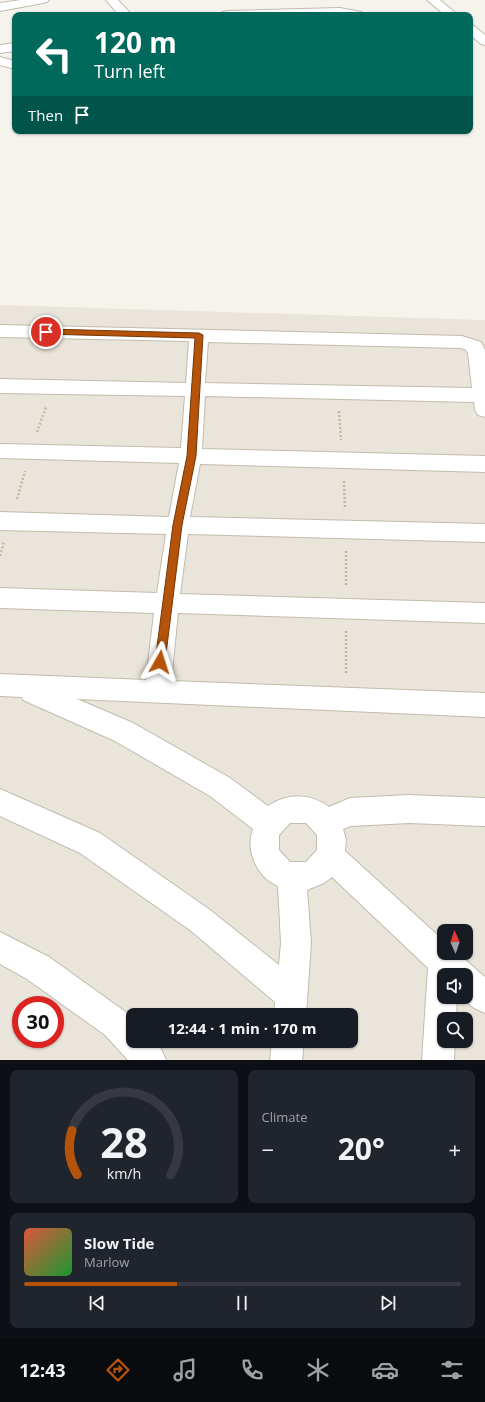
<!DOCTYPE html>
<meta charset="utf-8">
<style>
:root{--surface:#171b24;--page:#20242c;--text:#f1f3f6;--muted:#9ea1a6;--line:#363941;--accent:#b45309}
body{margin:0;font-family:"Open Sans",sans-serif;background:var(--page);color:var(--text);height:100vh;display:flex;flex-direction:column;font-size:15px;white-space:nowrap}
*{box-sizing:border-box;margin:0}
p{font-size:13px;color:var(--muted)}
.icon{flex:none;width:22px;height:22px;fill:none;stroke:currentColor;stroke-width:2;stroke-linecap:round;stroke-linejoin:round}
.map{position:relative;height:1060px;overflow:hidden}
.side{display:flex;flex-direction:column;gap:10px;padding:10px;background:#0d0f14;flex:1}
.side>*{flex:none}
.guide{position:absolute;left:12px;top:12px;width:461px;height:122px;border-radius:8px;box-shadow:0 1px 3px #0004;background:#00695c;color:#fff;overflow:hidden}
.needle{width:26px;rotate:357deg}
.fabs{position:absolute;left:437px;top:924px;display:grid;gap:8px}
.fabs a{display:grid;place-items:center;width:36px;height:36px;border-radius:8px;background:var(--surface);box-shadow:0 1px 3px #0004;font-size:20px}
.speed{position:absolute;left:12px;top:996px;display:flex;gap:8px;font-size:20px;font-weight:700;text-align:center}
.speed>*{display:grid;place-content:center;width:52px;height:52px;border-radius:50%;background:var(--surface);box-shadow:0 1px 3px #0004;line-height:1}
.speed .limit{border:6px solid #d22;background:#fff;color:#111}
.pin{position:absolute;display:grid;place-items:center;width:34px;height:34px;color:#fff;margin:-17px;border:2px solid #fff;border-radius:50%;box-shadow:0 1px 4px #0007}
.me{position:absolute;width:44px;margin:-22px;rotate:6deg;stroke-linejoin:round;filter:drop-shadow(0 0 3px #0008)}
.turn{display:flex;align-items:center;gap:14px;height:84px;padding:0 16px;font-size:18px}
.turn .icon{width:52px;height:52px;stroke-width:2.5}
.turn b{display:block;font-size:28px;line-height:34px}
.then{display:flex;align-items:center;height:38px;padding:0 16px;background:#0003;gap:8px;font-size:15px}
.big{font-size:30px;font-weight:700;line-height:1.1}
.side .tile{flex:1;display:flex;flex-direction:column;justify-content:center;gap:6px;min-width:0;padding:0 14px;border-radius:8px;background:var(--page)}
.side .dial{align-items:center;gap:0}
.dial svg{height:104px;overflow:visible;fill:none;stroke:var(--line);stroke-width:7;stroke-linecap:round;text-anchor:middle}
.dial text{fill:var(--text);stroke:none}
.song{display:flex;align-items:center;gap:12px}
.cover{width:48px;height:48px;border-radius:6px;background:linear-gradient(135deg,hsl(10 70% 55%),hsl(130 70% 35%))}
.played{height:4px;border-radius:2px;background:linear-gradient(90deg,var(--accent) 35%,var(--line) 35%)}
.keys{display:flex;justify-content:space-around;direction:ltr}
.heat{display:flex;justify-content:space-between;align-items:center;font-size:22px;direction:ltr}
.side .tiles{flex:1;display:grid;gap:10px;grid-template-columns:1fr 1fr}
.tile:last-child{grid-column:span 2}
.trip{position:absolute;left:126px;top:1008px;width:232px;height:40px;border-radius:8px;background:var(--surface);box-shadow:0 1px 3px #0004;font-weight:700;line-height:40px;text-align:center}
.tab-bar{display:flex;height:64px;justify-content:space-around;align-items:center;background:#090b0e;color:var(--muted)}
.tab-bar .icon{width:28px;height:28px}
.tab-bar .active{color:var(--accent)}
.tab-bar b{font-size:18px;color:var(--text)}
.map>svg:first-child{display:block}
.residential{fill:#eae5da;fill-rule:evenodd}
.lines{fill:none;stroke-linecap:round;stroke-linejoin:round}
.minor-casing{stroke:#c2bbae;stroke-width:2}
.path{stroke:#c4b79f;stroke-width:2.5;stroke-dasharray:2 2;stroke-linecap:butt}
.minor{fill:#fff;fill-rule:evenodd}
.route{fill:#b45309;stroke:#753606}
</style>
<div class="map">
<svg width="485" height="1060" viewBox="0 0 485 1060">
<rect width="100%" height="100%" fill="#f6f3ec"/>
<path class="residential" d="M0,305L485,320V1060H0ZM444,931H466V953H444ZM444,975H466V997H444ZM21,1005H55V1039H21ZM133,1015H351V1041H133ZM444,1019H466V1041H444Z"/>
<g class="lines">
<g class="minor-casing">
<path id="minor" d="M21,0H49L47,2L43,3L0,11V3Z
M106,0H118L132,15H119Z
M427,0H440L458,15H445Z
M340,8L361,12L363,15H221L223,12L227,11Z
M470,25L474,26L485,35V45L481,44L470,35Z
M15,43V51L0,53V45Z
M0,57L15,61V69L0,65Z
M0,325L462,336L481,342L485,350V417L478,415L475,410L474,402L205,396L202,449L485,456V472L200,464L190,517L485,524V542L188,534L180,594L485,603V623L178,613L171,681L485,693V717L77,699L133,723L230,778L268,806C288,793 310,793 329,807L350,798L409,795L485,798V826L409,823L351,826L343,829L346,840L345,851L444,941V953H458C467,961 475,969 485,977V1013L474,1008L461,997H466V975H444V997H457L456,1019H444V1041H455L454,1060H422L428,968L332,877L324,883L307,890L311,943L306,1015H274L275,1002L190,930L80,853L0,816V789L100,833L210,910L279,965L281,943L278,886C257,877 245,851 253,829L210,796L115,741L23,700L22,697L0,696V674L146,680L154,613L0,608V588L157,593L166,534L0,530V512L169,517L179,463L0,458V444L181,448L185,396L0,393V379L186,383L189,341L0,337ZM208,342L461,348L466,350L468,353L472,388L205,383ZM290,823H306L317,835V850L306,862H290L279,850V835Z
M0,932L49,957L127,1013L133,1019V1041H154L161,1049L166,1060H128L105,1035L27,979L0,964Z
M272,1041H304L302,1060H270Z"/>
</g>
<path class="path" d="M339,411L341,440
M37,432L46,407
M344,481L345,508
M17,499L25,471
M346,551V586
M0,556L4,542
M346,631V674"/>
<use href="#minor" class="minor"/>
</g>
<path class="route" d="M46,329L199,333L203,335L196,456L182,525L165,662L164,666L160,667L156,666L155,662L173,525L187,456L195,338L43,334V330Z"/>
</svg>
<div class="fabs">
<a><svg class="needle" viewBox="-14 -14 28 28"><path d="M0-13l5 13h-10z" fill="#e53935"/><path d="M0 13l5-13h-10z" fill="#9ea1a6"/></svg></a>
<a><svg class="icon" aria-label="sound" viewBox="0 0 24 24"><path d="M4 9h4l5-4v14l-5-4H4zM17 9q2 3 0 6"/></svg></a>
<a><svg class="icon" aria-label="search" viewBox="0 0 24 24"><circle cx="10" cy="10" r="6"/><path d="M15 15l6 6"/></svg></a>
</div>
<div class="speed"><div class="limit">30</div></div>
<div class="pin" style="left:46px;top:332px;background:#d93025"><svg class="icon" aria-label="arrive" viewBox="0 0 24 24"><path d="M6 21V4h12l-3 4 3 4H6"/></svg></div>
<svg class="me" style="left:160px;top:662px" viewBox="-20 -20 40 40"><path d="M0-17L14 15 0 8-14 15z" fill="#b45309" stroke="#fff" stroke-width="4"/></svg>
<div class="trip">12:44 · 1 min · 170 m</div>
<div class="guide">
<div class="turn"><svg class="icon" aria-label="left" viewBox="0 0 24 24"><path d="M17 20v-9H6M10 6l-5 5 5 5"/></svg><div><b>120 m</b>Turn left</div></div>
<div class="then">Then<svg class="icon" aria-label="arrive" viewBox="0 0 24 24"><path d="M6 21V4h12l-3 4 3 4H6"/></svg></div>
</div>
</div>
<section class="side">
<div class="tiles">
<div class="tile dial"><svg viewBox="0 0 100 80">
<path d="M14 69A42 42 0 1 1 86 69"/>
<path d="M14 69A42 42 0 0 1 10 35" stroke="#b45309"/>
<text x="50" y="56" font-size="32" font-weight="700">28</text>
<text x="50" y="72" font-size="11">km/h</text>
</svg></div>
<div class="tile"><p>Climate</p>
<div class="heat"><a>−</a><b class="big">20°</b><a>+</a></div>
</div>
<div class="tile">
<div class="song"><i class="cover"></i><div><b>Slow Tide</b><p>Marlow</p></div></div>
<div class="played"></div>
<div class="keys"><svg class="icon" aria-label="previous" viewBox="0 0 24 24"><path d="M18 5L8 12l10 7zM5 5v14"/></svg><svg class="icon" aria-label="pause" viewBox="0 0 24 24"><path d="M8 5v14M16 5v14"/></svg><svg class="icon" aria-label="next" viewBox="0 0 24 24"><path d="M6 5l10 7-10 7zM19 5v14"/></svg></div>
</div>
</div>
</section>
<nav class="tab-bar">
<b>12:43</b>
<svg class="icon active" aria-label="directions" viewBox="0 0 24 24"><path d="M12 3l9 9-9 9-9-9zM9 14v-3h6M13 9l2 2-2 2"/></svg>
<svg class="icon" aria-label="music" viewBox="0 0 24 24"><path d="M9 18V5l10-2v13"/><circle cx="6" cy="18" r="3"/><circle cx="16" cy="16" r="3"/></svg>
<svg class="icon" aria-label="phone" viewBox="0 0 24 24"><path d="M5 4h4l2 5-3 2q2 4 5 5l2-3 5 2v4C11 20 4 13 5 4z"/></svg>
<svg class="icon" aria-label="climate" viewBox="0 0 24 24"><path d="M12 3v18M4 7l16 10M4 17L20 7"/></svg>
<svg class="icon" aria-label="car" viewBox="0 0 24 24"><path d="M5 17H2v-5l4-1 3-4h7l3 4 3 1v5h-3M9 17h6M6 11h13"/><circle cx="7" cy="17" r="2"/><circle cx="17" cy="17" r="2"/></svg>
<svg class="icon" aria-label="filters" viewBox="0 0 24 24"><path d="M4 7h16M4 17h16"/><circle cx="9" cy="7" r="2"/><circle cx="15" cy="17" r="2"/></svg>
</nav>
